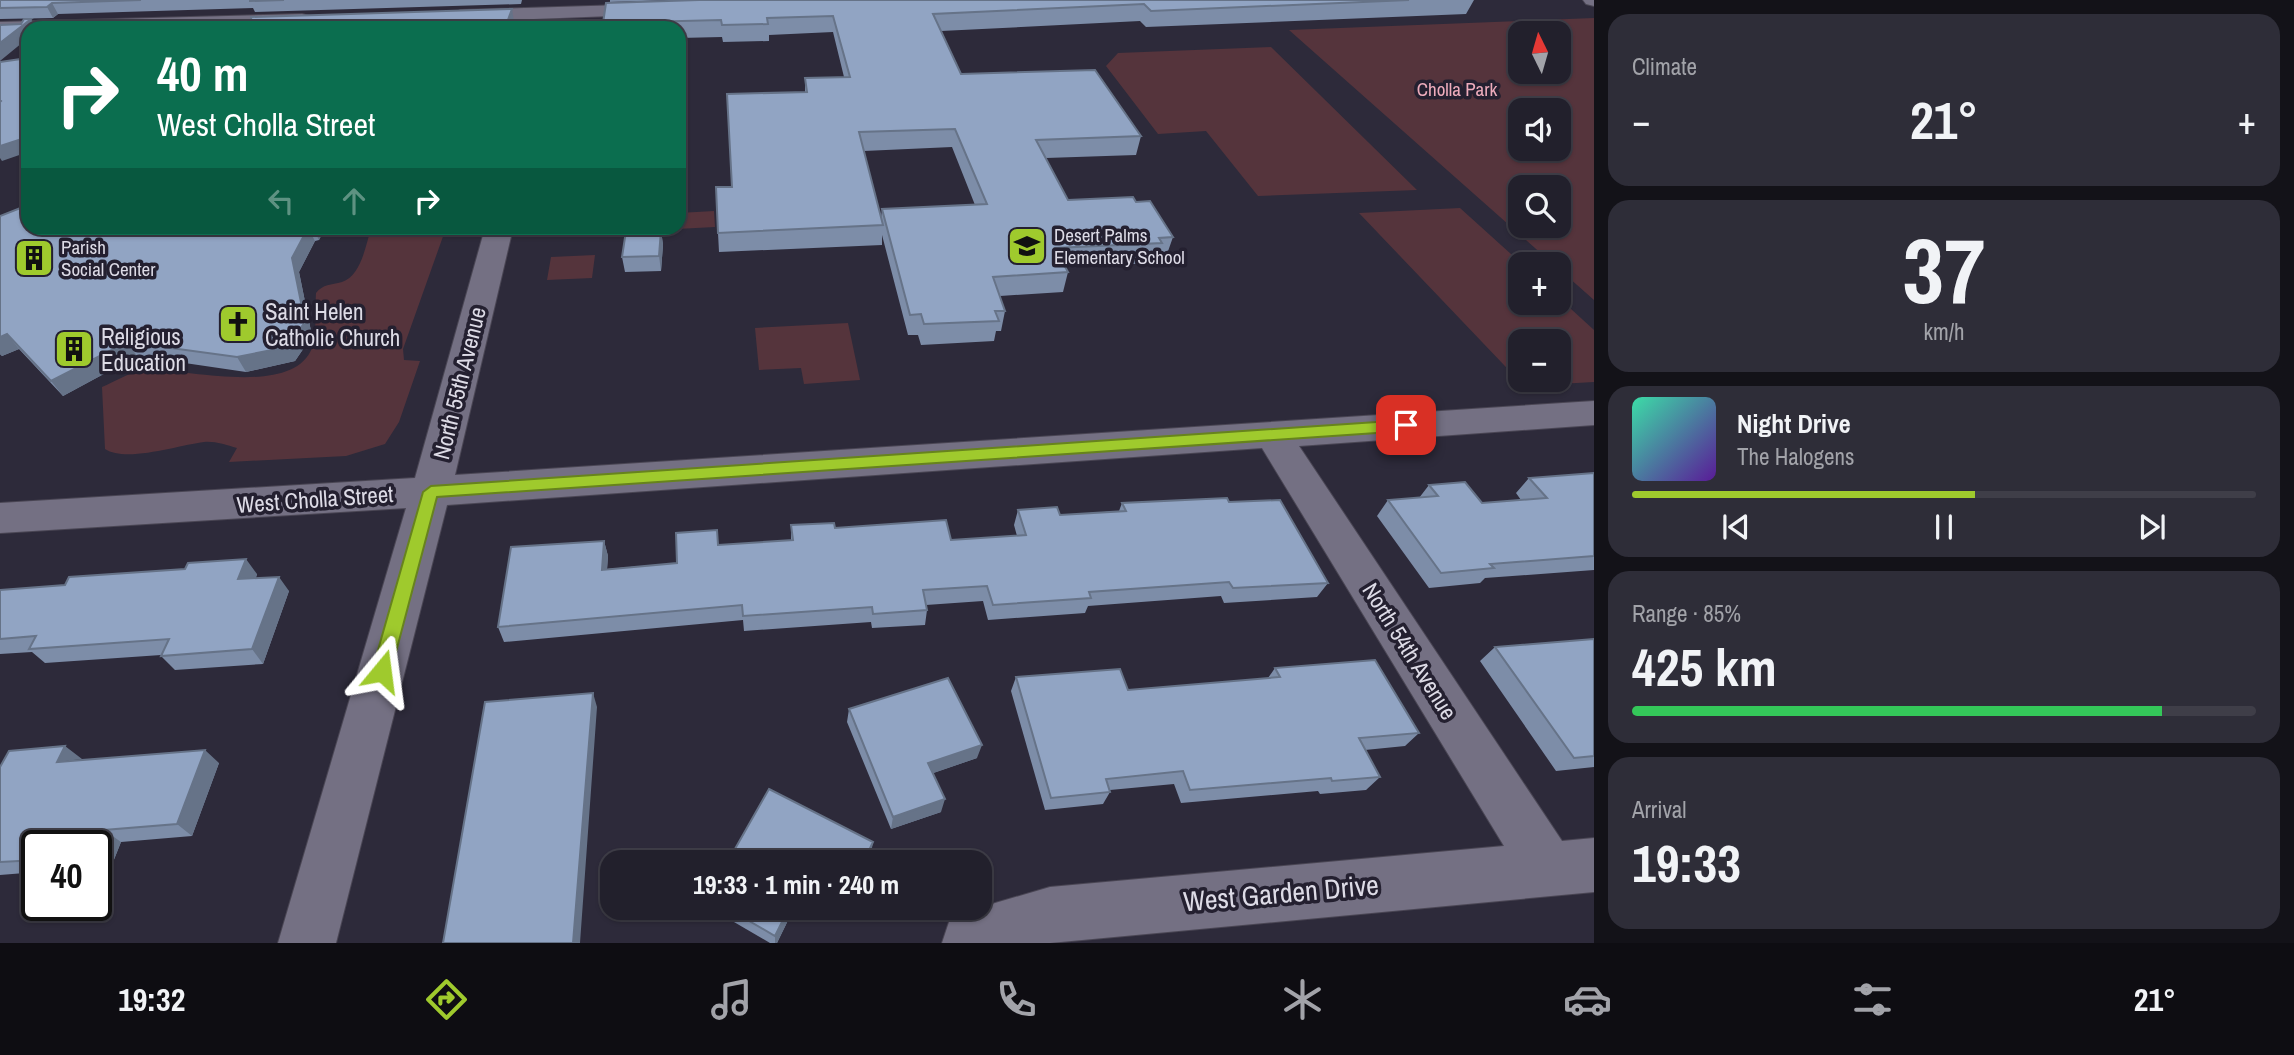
<!DOCTYPE html>
<meta charset="utf-8">
<style>
:root{--surface:#22202c;--page:#2e2d38;--text:#f1f3f6;--muted:#a2a3a9;--line:#3f3e48;--accent:#9fca2d}
body{margin:0;font-family:"Archivo Narrow",sans-serif;background:var(--page);color:var(--text);height:100vh;display:flex;flex-direction:column;font-size:26px;white-space:nowrap}
*{box-sizing:border-box;margin:0}
p{font-size:23px;color:var(--muted)}
.icon{flex:none;width:38px;height:38px;fill:none;stroke:currentColor;stroke-width:2;stroke-linecap:round;stroke-linejoin:round}
.map{position:relative;flex:1;overflow:hidden}
.drawer{display:flex;flex-direction:column;gap:14px;padding:14px;background:#131218;width:700px}
.drawer>*{flex:none}
.hud{position:absolute;left:21px;top:21px;width:665px;height:214px;border-radius:21px;box-shadow:0 2px 5px #0004,0 0 0 2px var(--line);background:#0b6e4f;color:#fff;overflow:hidden}
.needle{width:46px;rotate:355deg}
.tools{position:absolute;left:1508px;top:21px;display:grid;gap:14px}
.tools a{display:grid;place-items:center;width:63px;height:63px;border-radius:14px;background:var(--surface);box-shadow:0 2px 5px #0004,0 0 0 2px var(--line);font-size:35px}
.speed{position:absolute;left:21px;top:830px;display:flex;gap:14px;font-size:35px;font-weight:700;text-align:center}
.speed>*{display:grid;place-content:center;width:91px;height:91px;border-radius:50%;background:var(--surface);box-shadow:0 2px 5px #0004,0 0 0 2px var(--line);line-height:1}
.speed .limit{border:4px solid #111;border-radius:10px;background:#fff;color:#111}
.pin{position:absolute;display:grid;place-items:center;width:60px;height:60px;color:#fff;margin:-30px;border-radius:14px;box-shadow:0 4px 10px #0006}
.me{position:absolute;width:77px;margin:-38px;rotate:16deg;stroke-linejoin:round;filter:drop-shadow(0 0 5px #0008)}
.turn{display:flex;align-items:center;gap:24px;height:147px;padding:0 21px;font-size:32px}
.turn .icon{width:91px;height:91px;stroke-width:2.5}
.turn b{display:block;font-size:49px;line-height:60px}
.lanes{display:flex;align-items:center;height:66px;padding:0 21px;background:#0003;justify-content:center;gap:35px;direction:ltr}
.lanes .off{opacity:.35}
.big{font-size:52px;font-weight:700;line-height:1.1}
.drawer .widget{flex:1;display:flex;flex-direction:column;justify-content:center;gap:10px;min-width:0;padding:0 24px;border-radius:21px;background:var(--page)}
.drawer .dial{align-items:center;gap:0}
.dial b{font-size:91px;line-height:1}
.song{display:flex;align-items:center;gap:21px}
.cover{width:84px;height:84px;border-radius:10px;background:linear-gradient(135deg,hsl(160 70% 55%),hsl(270 70% 35%))}
.played{height:7px;border-radius:4px;background:linear-gradient(90deg,var(--accent) 55%,var(--line) 55%)}
.keys{display:flex;justify-content:space-around;direction:ltr}
.heat{display:flex;justify-content:space-between;align-items:center;font-size:38px;direction:ltr}
.charge{height:10px;border-radius:5px;background:linear-gradient(90deg,#34c759 85%,var(--line) 0)}
.trip{position:absolute;left:600px;top:850px;width:392px;height:70px;border-radius:21px;background:var(--surface);box-shadow:0 2px 5px #0004,0 0 0 2px var(--line);font-weight:700;line-height:70px;text-align:center}
.tabs{display:flex;height:112px;justify-content:space-around;align-items:center;background:#0e0d12;color:var(--muted)}
.tabs .icon{width:49px;height:49px}
.tabs .selected{color:var(--accent)}
.tabs b{font-size:32px;color:var(--text)}
main{display:flex;flex:1;min-height:0}
.map>svg:first-child{display:block}
.green{fill:#55343c;fill-rule:evenodd}
.lines{fill:none;stroke-linecap:round;stroke-linejoin:round}
.minor-casing{stroke:#4a4654;stroke-width:2}
.minor{fill:#747083;fill-rule:evenodd}
.wall{fill:#7d8da8;fill-rule:evenodd}
.shaded-wall{fill:#667388}
.building{fill:#91a4c3;stroke:#667388;stroke-width:2}
.route{fill:#9fca2d;stroke:#67831d;stroke-width:2}
.labels{text-anchor:middle;dominant-baseline:central;stroke-width:7;stroke-linejoin:round;paint-order:stroke}
.far-park-label{font-size:19px;fill:#eeacbc;stroke:#242030}
.far-poi-label{font-size:19px;fill:#dddbe6;stroke:#242030;text-anchor:start}
.poi-label{font-size:23px;fill:#dddbe6;stroke:#242030;text-anchor:start}
.street-label{font-size:23px;fill:#dddbe6;stroke:#242030}
.near-street-label{font-size:28px;fill:#dddbe6;stroke:#242030}
</style>
<main>
<div class="map">
<svg width="1594" height="943" viewBox="0 0 1594 943">
<rect width="100%" height="100%" fill="#2d2a3a"/>
<path class="green" d="M1594,18V300L1559,269V264H1553L1289,30ZM1521,33H1559V72H1521ZM1521,110H1559V149H1521ZM1559,187V226H1521V187Z
M1271,47L1417,190L1258,196L1206,131L1158,134L1106,66L1118,53Z
M1460,208L1522,264L1521,303H1559V298L1594,330V382L1524,386L1359,213ZM1521,341H1559V380H1521Z
M714,211L715,227L619,232L620,228H679V213Z
M371,228H446L403,349L404,360L420,361L399,422L385,444L346,456L229,462L237,448C226,445 215,441 204,442C179,445 126,463 105,449L102,387C114,382 130,372 143,370C182,367 292,399 312,348C317,336 315,307 316,293C323,284 331,285 342,282C361,276 366,245 371,228Z
M595,255L592,278L547,280L551,257Z
M848,323L860,380L804,384L801,368L759,370L755,328Z"/>
<g class="lines">
<g class="minor-casing">
<path id="minor" d="M1583,0H1594V6L1586,4Z
M656,4L666,10L663,14L460,22L450,16L460,10Z
M302,14L309,16L312,20L309,24L234,28H28V34H0V22Z
M485,228H513L455,475L1594,401V425L1299,446L1562,841L1594,838V892L1050,943H942L951,916L1050,887L1504,846L1262,448L447,505L336,943H278L406,508L0,533V503L415,478Z"/>
</g>
<use href="#minor" class="minor"/>
</g>
<path class="wall" d="M0,0H522L521,4L255,12L253,8L58,14L53,18L0,19Z
M610,0H674L610,2Z
M699,0H1474L1466,14L1146,27L1140,21L941,31L961,74L1141,136L1136,155L1046,158L1068,200L1136,202L1173,237L1166,257L1157,258L1155,263L1065,267L1068,272L1063,292L1000,296L1005,311L1001,331H996L994,341L921,345L918,335H908L882,235V245L719,252L718,233L732,187L805,92V78L844,77L833,32L769,35V41L723,42L722,37L679,38V28H603V23ZM952,147L975,205L882,209L881,218L864,151Z
M0,216L28,228H347L343,233L322,234L319,240L315,241L299,272L312,336L295,361L246,372L137,356L63,396L19,349L2,356L0,354Z
M661,230L663,245L661,271L625,272L622,257Z
M1594,473V570L1485,578L1480,583L1429,588L1377,516L1388,500L1419,498L1429,485L1482,503L1521,500L1516,493L1529,478Z
M1229,502L1328,583L1317,597L1224,603L1221,596L1088,606L1085,613L988,620L983,601L926,605L927,610L925,625L872,628L871,622L744,631L743,620L504,642L498,627L604,541L608,556L607,569L677,563L719,545L791,540V525L835,528L951,540L1017,536L1014,525L1018,510L1060,515L1119,511L1122,503Z
M257,574L256,578L289,591L263,664L175,670L161,656V655L45,663L32,652L0,654V590Z
M1594,639V767L1556,771L1480,661L1495,647Z
M1275,668L1419,733L1405,746L1365,750L1380,777L1366,790L1320,794L1318,791L1181,803L1174,784L1110,790V792L1103,804L1045,810L1011,691L1016,677L1128,690L1268,678Z
M849,709L977,758L933,773L941,812L891,829L847,722Z
M82,760L219,763L192,836L121,842L111,867L96,868V845H37V872L0,875V767Z
M710,908H794L777,943H770Z"/>
<path class="shaded-wall" d="M52,3L58,14L53,18L47,7Z
M512,9L514,22L512,28H505Z
M31,19L36,28H28V38L0,61V43Z
M28,137V152L2,161L0,158V146Z
M308,228L315,241L299,272L312,336L295,361L246,372L237,357Z
M313,228H320L322,234L319,240Z
M340,228H347L343,233Z
M661,230L663,245L661,271L659,256Z
M7,334L19,349L2,356L0,354V337Z
M127,342L137,356L63,396L51,381Z
M604,541L608,556L606,585L602,570Z
M246,559L257,574L249,594L238,579Z
M279,577L289,591L263,664L252,649Z
M593,693L597,707L580,943H573Z
M982,745L977,758L925,776L928,763Z
M65,746L82,759L57,762Z
M205,750L219,763L192,836L177,824Z
M945,799L941,812L891,829L893,817Z
M104,830L121,842L111,867L96,858V848Z
M873,842L871,854L867,863H863Z
M789,908H794L777,943H775V936Z"/>
<path class="building" d="M0,0H141L52,3L47,7L0,8Z
M250,0H284L250,1Z
M699,0H1409L1151,11L1144,4L933,14L961,74L1095,70L1141,136L1036,140L1068,200L1133,197L1136,202L1150,201L1173,237L1159,238L1162,243L1055,248L1068,272L993,277L1005,311H995L999,321L924,324L921,314L910,315L882,209L987,204L955,129L859,132L883,225L718,233L716,187H732L727,94L807,92L805,78L850,77L833,16L767,18L768,24L722,25L721,20L603,23L606,3Z
M512,9L505,28H252L251,17Z
M24,19H31L0,43V25L21,24Z
M28,58V137L0,146V102L1,101L0,100V62Z
M28,205V228H308L292,258L305,322L287,347L237,357L127,342L51,381L7,334L0,337V216Z
M661,230L659,256L622,257L626,231Z
M1594,473V556L1490,564L1494,568L1441,573L1388,500L1438,496L1429,485L1465,482L1482,503L1547,498L1529,478Z
M1227,498L1229,502L1280,500L1328,583L1233,588L1229,582L1089,592L1091,598L993,605L987,586L923,590L927,610L873,614L872,607L743,616L742,605L498,627L511,547L604,541L602,570L677,563L676,533L717,530L718,545L793,540L791,525L834,523L835,528L946,520L951,540L1026,535L1018,510L1057,507L1060,515L1126,511L1122,503Z
M246,559L238,579L279,577L252,649L161,656L169,639L29,649L36,636L0,639V590L65,585L69,577L185,569L188,563Z
M1594,639V756L1574,758L1495,647Z
M1375,660L1419,733L1359,738L1380,777L1332,781L1331,778L1190,790L1183,771L1106,779L1110,792L1051,798L1016,677L1120,669L1128,690L1280,677L1275,668Z
M948,678L982,745L928,763L945,799L893,817L849,709Z
M593,693L573,943H443L485,702Z
M65,746L57,762L205,750L177,824L104,830L96,848V845H37V860L0,862V767L9,751Z
M769,789L873,842L863,863H727Z
M727,908H789L775,936Z"/>
<path class="route" d="M1406,420L1414,425L1406,431L437,497L391,671L388,677L382,679L375,677L372,671L423,492L431,486Z"/>
<defs>
<g id="school-square" transform="scale(2.0125)"><rect x="-9" y="-9" width="18" height="18" rx="4" fill="#9fca2d" stroke="#242030"/><path d="M0-5L7-2L0 1L-7-2ZM-4 1L0 2.5L4 1V4Q0 6-4 4Z" fill="#111"/></g>
<g id="building-square" transform="scale(2.0125)"><rect x="-9" y="-9" width="18" height="18" rx="4" fill="#9fca2d" stroke="#242030"/><path d="M-4-6H4V6H1V3H-1V6H-4ZM-2.5-4.3h1.7v1.8h-1.7ZM.8-4.3h1.7v1.8H.8ZM-2.5-1h1.7V.8h-1.7ZM.8-1h1.7V.8H.8Z" fill="#111"/></g>
<g id="church-square" transform="scale(2.0125)"><rect x="-9" y="-9" width="18" height="18" rx="4" fill="#9fca2d" stroke="#242030"/><path d="M-1.2-6h2.4v3.5h3.3v2.4h-3.3V6h-2.4V-.1h-3.3v-2.4h3.3Z" fill="#111"/></g>
</defs>
<g fill-rule="evenodd">
<use href="#school-square" x="1027" y="246"/>
<use href="#building-square" x="34" y="258"/>
<use href="#church-square" x="238" y="324"/>
<use href="#building-square" x="74" y="349"/>
</g>
<g class="labels">
<g class="far-park-label">
<text x="1457" y="89">Cholla Park</text>
</g>
<g class="far-poi-label">
<text x="1054" y="235">Desert Palms<tspan x="1054" dy="22">Elementary School</tspan></text>
<text x="61" y="247">Parish<tspan x="61" dy="22">Social Center</tspan></text>
</g>
<g class="poi-label">
<text x="265" y="311">Saint Helen<tspan x="265" dy="26">Catholic Church</tspan></text>
<text x="101" y="336">Religious<tspan x="101" dy="26">Education</tspan></text>
</g>
<g class="street-label">
<text transform="translate(459 383) rotate(-76)">North 55th Avenue</text>
<text transform="translate(315 499) rotate(-4)">West Cholla Street</text>
<text transform="translate(1410 651) rotate(58)">North 54th Avenue</text>
</g>
<g class="near-street-label">
<text transform="translate(1281 893) rotate(-5)">West Garden Drive</text>
</g>
</g>
</svg>
<div class="tools">
<a><svg class="needle" viewBox="-14 -14 28 28"><path d="M0-13l5 13h-10z" fill="#e53935"/><path d="M0 13l5-13h-10z" fill="#a2a3a9"/></svg></a>
<a><svg class="icon" aria-label="sound" viewBox="0 0 24 24"><path d="M4 9h4l5-4v14l-5-4H4zM17 9q2 3 0 6"/></svg></a>
<a><svg class="icon" aria-label="search" viewBox="0 0 24 24"><circle cx="10" cy="10" r="6"/><path d="M15 15l6 6"/></svg></a>
<a>+</a>
<a>−</a>
</div>
<div class="speed"><div class="limit">40</div></div>
<div class="pin" style="left:1406px;top:425px;background:#d93025"><svg class="icon" aria-label="arrive" viewBox="0 0 24 24"><path d="M6 21V4h12l-3 4 3 4H6"/></svg></div>
<svg class="me" style="left:382px;top:671px" viewBox="-20 -20 40 40"><path d="M0-17L14 15 0 8-14 15z" fill="#9fca2d" stroke="#fff" stroke-width="4"/></svg>
<div class="trip">19:33 · 1 min · 240 m</div>
<div class="hud">
<div class="turn"><svg class="icon" aria-label="right" viewBox="0 0 24 24"><path d="M7 20v-9h11M14 6l5 5-5 5"/></svg><div><b>40 m</b>West Cholla Street</div></div>
<div class="lanes"><svg class="icon off" aria-label="left" viewBox="0 0 24 24"><path d="M17 20v-9H6M10 6l-5 5 5 5"/></svg><svg class="icon off" aria-label="ahead" viewBox="0 0 24 24"><path d="M12 20V5M6 11l6-6 6 6"/></svg><svg class="icon" aria-label="right" viewBox="0 0 24 24"><path d="M7 20v-9h11M14 6l5 5-5 5"/></svg></div>
</div>
</div>
<section class="drawer">
<div class="widget"><p>Climate</p>
<div class="heat"><a>−</a><b class="big">21°</b><a>+</a></div>
</div>
<div class="widget dial"><b>37</b><p>km/h</p></div>
<div class="widget">
<div class="song"><i class="cover"></i><div><b>Night Drive</b><p>The Halogens</p></div></div>
<div class="played"></div>
<div class="keys"><svg class="icon" aria-label="previous" viewBox="0 0 24 24"><path d="M18 5L8 12l10 7zM5 5v14"/></svg><svg class="icon" aria-label="pause" viewBox="0 0 24 24"><path d="M8 5v14M16 5v14"/></svg><svg class="icon" aria-label="next" viewBox="0 0 24 24"><path d="M6 5l10 7-10 7zM19 5v14"/></svg></div>
</div>
<div class="widget"><p>Range · 85%</p><b class="big">425 km</b><div class="charge"></div></div>
<div class="widget"><p>Arrival</p><b class="big">19:33</b></div>
</section>
</main>
<nav class="tabs">
<b>19:32</b>
<svg class="icon selected" aria-label="directions" viewBox="0 0 24 24"><path d="M12 3l9 9-9 9-9-9zM9 14v-3h6M13 9l2 2-2 2"/></svg>
<svg class="icon" aria-label="music" viewBox="0 0 24 24"><path d="M9 18V5l10-2v13"/><circle cx="6" cy="18" r="3"/><circle cx="16" cy="16" r="3"/></svg>
<svg class="icon" aria-label="phone" viewBox="0 0 24 24"><path d="M5 4h4l2 5-3 2q2 4 5 5l2-3 5 2v4C11 20 4 13 5 4z"/></svg>
<svg class="icon" aria-label="climate" viewBox="0 0 24 24"><path d="M12 3v18M4 7l16 10M4 17L20 7"/></svg>
<svg class="icon" aria-label="car" viewBox="0 0 24 24"><path d="M5 17H2v-5l4-1 3-4h7l3 4 3 1v5h-3M9 17h6M6 11h13"/><circle cx="7" cy="17" r="2"/><circle cx="17" cy="17" r="2"/></svg>
<svg class="icon" aria-label="filters" viewBox="0 0 24 24"><path d="M4 7h16M4 17h16"/><circle cx="9" cy="7" r="2"/><circle cx="15" cy="17" r="2"/></svg>
<b>21°</b>
</nav>
